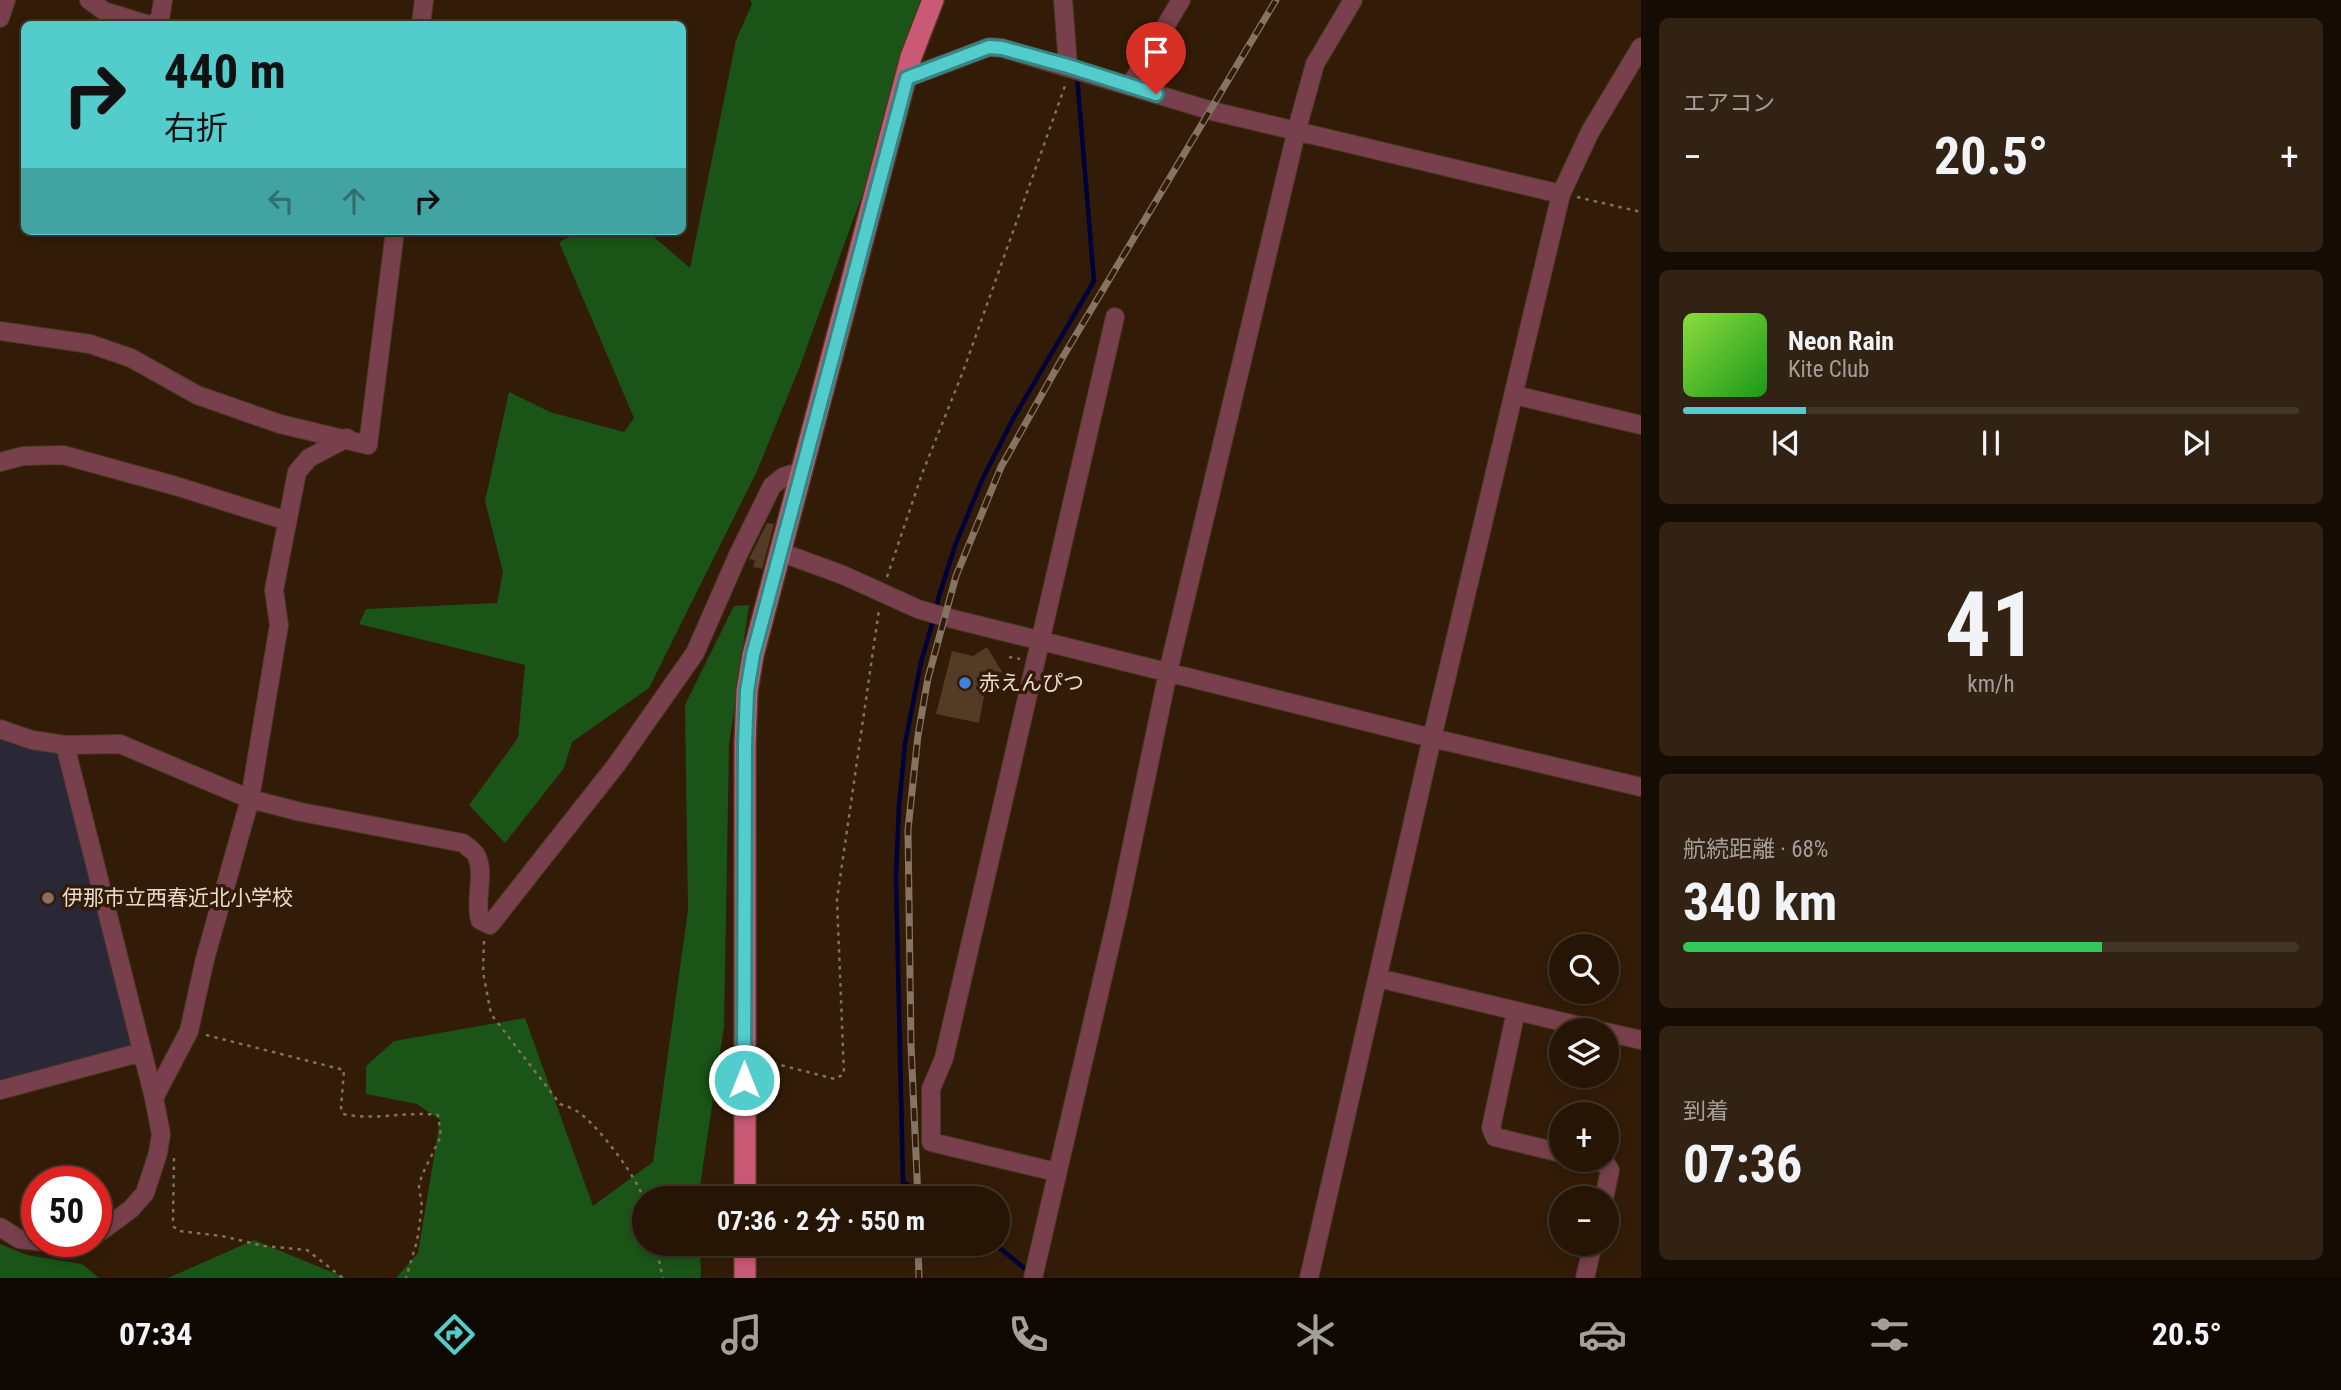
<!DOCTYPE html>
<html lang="ja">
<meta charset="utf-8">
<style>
:root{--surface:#261505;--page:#322213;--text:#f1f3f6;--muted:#a49f9a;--line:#423427;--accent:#53cdcb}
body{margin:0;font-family:"Roboto Condensed","Noto Sans JP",sans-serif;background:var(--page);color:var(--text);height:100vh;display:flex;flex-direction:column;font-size:26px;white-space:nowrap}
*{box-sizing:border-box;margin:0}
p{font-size:23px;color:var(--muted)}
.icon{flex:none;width:38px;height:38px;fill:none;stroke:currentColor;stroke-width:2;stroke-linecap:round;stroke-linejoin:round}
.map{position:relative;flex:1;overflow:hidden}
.drawer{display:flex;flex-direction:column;gap:18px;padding:18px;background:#150c03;width:700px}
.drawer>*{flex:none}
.hud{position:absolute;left:21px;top:21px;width:665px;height:214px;border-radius:10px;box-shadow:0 4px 10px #0003,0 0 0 2px var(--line);background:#53cdcb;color:#111;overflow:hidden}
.buttons{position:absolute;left:1549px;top:934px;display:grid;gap:14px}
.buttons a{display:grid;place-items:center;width:70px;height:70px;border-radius:50%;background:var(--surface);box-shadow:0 4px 10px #0003,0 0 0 2px var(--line);font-size:35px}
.speed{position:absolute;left:21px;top:1166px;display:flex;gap:14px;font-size:35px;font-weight:700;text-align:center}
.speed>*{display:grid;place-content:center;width:91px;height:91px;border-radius:50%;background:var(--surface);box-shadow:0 4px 10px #0003,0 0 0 2px var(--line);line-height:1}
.speed .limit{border:10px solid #d22;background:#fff;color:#111}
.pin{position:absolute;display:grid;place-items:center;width:60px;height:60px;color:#fff;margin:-72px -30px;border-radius:50% 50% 50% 0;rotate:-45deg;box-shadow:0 0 7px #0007}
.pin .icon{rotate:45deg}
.me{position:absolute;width:77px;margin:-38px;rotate:0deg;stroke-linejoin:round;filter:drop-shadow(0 0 5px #0008)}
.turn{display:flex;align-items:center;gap:24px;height:147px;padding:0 28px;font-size:32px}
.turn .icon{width:91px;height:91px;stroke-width:2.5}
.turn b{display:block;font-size:49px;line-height:60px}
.lanes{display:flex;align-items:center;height:66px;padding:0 28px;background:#0003;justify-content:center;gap:35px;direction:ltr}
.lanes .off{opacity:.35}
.big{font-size:52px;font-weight:700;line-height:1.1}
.drawer .card{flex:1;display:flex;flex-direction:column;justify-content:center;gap:10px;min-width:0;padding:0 24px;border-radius:10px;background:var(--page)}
.drawer .dial{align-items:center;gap:0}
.dial b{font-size:91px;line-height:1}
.song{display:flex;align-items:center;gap:21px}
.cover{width:84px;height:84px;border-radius:10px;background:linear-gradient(135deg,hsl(90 70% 55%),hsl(120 70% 35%))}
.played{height:7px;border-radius:4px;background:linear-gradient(90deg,var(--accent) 20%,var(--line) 20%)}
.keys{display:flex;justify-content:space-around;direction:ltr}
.heat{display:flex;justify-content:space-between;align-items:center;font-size:38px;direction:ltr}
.charge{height:10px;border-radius:5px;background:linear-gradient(90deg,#34c759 68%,var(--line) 0)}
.trip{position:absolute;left:632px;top:1186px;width:378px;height:70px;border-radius:35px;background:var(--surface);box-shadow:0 4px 10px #0003,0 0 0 2px var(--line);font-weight:700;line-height:70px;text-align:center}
.dock{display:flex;height:112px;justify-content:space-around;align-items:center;background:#0f0802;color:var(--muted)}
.dock .icon{width:49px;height:49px}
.dock .selected{color:var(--accent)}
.dock b{font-size:32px;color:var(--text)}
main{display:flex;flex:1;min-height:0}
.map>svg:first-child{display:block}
.education{fill:#2a2737}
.forest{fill:#1a5416}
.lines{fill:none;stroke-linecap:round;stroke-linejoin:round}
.stream{stroke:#00013a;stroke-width:4.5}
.building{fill:#533b26}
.minor-casing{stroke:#4c3723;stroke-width:20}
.major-casing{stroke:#4c3723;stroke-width:24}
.path{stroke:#83705e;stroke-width:2.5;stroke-dasharray:3.5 5;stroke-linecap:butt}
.minor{stroke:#77404c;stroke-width:18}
.major{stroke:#ca5976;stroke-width:21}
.rail-casing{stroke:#867462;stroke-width:7}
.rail{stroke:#321c07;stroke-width:4.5;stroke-dasharray:13;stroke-linecap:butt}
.route-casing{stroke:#368584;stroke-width:18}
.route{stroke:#53cdcb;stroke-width:12}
.shop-dot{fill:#3f7fe0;stroke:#321c07;stroke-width:2.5}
.education-dot{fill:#8d6e63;stroke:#321c07;stroke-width:2.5}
.labels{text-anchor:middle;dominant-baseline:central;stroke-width:7;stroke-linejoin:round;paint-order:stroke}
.poi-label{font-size:21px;fill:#eadbce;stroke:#321c07;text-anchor:start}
</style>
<main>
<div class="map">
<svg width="1641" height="1278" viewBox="0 0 1641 1278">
<rect width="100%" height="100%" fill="#321c07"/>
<path class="education" d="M0,733L59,748L134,1048L0,1082Z"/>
<path class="forest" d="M750,0H933L800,366L757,471L649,688L572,742L564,768L505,843L469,805L518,738L525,665L359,624L366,609L497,603L503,572L485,501L509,392L550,412L624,432L634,418L559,242L581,231H647L690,268L736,40L752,4Z
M749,605L729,745L724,1026L698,1199H644V1244H700L701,1278H396L418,1253L440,1120L417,1104L366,1094V1066L394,1041L525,1018L593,1206L653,1162L688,910L685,705L734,606Z
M254,1240L346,1278H168Z
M0,1244L27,1255L82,1264L99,1278H0Z"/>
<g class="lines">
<path class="stream" d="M937,609L938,599L956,543L983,478L1013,419L1094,281L1077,76
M933,621L921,662L905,744L899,807L896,876L903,1182C915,1190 927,1189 939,1199
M995,1244L1029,1272"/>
</g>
<path class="building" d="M767,523L774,524L762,569L753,567L755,560L749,559Z
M987,647L1002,672L987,681L979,723L936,714L952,651L973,656Z"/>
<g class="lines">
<g class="minor-casing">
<path id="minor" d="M89,0L104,11L146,24
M1063,0L1068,66
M0,18L6,0
M153,24L160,19L163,0
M421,24L424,0
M907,78L989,47L1002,48L1209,110
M1130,86L1181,0
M1212,111L1561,194
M0,331L90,344L131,358L197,395L280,424L368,445L395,231
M1514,395L1641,425
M0,462L23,456L63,455L176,486L287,521
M780,552L843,575L918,609L945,617L1432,738L1641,787
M0,729L32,740L65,745L120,744L250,799L301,812L463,843C466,846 474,851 476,855C486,873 474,899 480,920L490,925L617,764L695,653L738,555L772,486L783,477L792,474L800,475
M65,745L154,1098L161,1134L158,1153L145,1193L131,1209L96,1235
M1378,978L1601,1031
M1516,1011L1491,1128L1495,1137L1561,1153
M1606,1032L1641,1040
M0,1090L142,1052
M154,1098L189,1031L205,959L250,799L279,625L274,590L297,472L309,458L347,438
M1589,1160L1606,1164L1610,1170L1604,1199
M1056,1172L931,1142V1089L944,1058L1115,317
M0,1227L19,1239L44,1242L72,1241
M1033,1278L1118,912L1168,672L1297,129L1315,64L1353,0
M1309,1278L1432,738L1561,194L1590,132L1641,47
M1585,1278L1593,1244"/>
</g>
<g class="major-casing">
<path id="major" d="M745,1199V744L747,691L753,655L911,57L933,0
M745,1244V1278"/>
</g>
<path class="path" d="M1577,197L1641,212
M887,577L922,474L964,369L1066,83
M1009,657L1020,659
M986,686L999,689
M484,941L483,972L491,1014L560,1104C565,1106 570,1107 575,1110C595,1121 639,1179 644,1201
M206,1035L344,1070L341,1108L343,1114C374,1121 406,1111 438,1115L441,1136L422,1175L419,1186L422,1207L417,1241L406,1278
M765,1061L835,1079L844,1074L837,899L879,610
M174,1158L173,1220L174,1227L179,1231L222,1236L264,1246L307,1250L343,1278
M655,1244L663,1278"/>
<use href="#minor" class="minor"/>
<use href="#major" class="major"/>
<g class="rail-casing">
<path id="rail" d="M918,1199L911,1045L908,830L918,735L928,678L956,576L1001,467L1064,355L1276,0
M918,1244L919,1278"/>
</g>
<use href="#rail" class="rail"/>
</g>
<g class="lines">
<g class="route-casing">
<path id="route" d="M744,1080L745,744L747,691L753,655L907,78L989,47L1002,48L1068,66L1156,94"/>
</g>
<use href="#route" class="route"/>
</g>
<circle class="shop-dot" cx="965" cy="683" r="7"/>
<circle class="education-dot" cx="48" cy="898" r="7"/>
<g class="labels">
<g class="poi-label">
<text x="979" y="683">赤えんぴつ</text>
<text x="62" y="898">伊那市立西春近北小学校</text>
</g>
</g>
</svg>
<div class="buttons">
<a><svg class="icon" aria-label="search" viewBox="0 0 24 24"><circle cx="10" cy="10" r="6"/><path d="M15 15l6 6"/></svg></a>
<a><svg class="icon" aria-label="layers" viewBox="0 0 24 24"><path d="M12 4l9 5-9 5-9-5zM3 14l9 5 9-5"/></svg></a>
<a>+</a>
<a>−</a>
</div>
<div class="speed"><div class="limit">50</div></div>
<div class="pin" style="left:1156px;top:94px;background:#d93025"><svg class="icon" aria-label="arrive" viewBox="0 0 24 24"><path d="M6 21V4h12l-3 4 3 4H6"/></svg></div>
<svg class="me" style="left:744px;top:1080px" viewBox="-20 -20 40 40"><circle r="17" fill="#53cdcb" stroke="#fff" stroke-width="3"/><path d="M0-11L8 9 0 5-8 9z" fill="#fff"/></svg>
<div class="trip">07:36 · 2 分 · 550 m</div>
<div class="hud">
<div class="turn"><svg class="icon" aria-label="right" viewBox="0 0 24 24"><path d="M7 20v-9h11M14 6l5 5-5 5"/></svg><div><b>440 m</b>右折</div></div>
<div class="lanes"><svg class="icon off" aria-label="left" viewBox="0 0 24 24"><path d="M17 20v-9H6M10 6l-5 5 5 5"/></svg><svg class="icon off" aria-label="ahead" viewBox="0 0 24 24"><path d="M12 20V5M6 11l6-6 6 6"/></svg><svg class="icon" aria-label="right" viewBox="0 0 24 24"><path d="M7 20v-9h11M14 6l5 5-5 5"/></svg></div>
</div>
</div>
<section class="drawer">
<div class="card"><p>エアコン</p>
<div class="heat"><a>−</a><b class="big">20.5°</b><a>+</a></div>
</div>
<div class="card">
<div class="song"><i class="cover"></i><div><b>Neon Rain</b><p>Kite Club</p></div></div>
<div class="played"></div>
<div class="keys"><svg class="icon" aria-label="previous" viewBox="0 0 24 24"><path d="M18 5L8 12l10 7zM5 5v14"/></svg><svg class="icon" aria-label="pause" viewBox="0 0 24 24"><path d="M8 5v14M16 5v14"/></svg><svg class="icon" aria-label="next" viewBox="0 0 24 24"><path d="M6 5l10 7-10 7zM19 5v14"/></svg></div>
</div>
<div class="card dial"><b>41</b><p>km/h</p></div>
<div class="card"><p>航続距離 · 68%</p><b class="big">340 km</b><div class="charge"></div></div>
<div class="card"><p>到着</p><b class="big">07:36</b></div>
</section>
</main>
<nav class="dock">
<b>07:34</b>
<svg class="icon selected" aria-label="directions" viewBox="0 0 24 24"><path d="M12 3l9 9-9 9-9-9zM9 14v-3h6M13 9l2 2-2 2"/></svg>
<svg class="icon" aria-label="music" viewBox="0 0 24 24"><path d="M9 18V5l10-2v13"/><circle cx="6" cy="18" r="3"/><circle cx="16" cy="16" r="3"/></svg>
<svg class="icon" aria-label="phone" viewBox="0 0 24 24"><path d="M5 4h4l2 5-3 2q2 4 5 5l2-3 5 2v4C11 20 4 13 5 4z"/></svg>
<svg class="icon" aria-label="climate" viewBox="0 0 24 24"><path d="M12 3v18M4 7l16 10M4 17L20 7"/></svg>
<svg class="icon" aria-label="car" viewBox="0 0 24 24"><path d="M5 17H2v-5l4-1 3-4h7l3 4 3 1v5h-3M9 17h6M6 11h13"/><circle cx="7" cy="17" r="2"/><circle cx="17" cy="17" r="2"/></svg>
<svg class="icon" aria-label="filters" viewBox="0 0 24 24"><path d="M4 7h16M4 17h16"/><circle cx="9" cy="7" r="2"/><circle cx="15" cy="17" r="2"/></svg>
<b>20.5°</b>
</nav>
